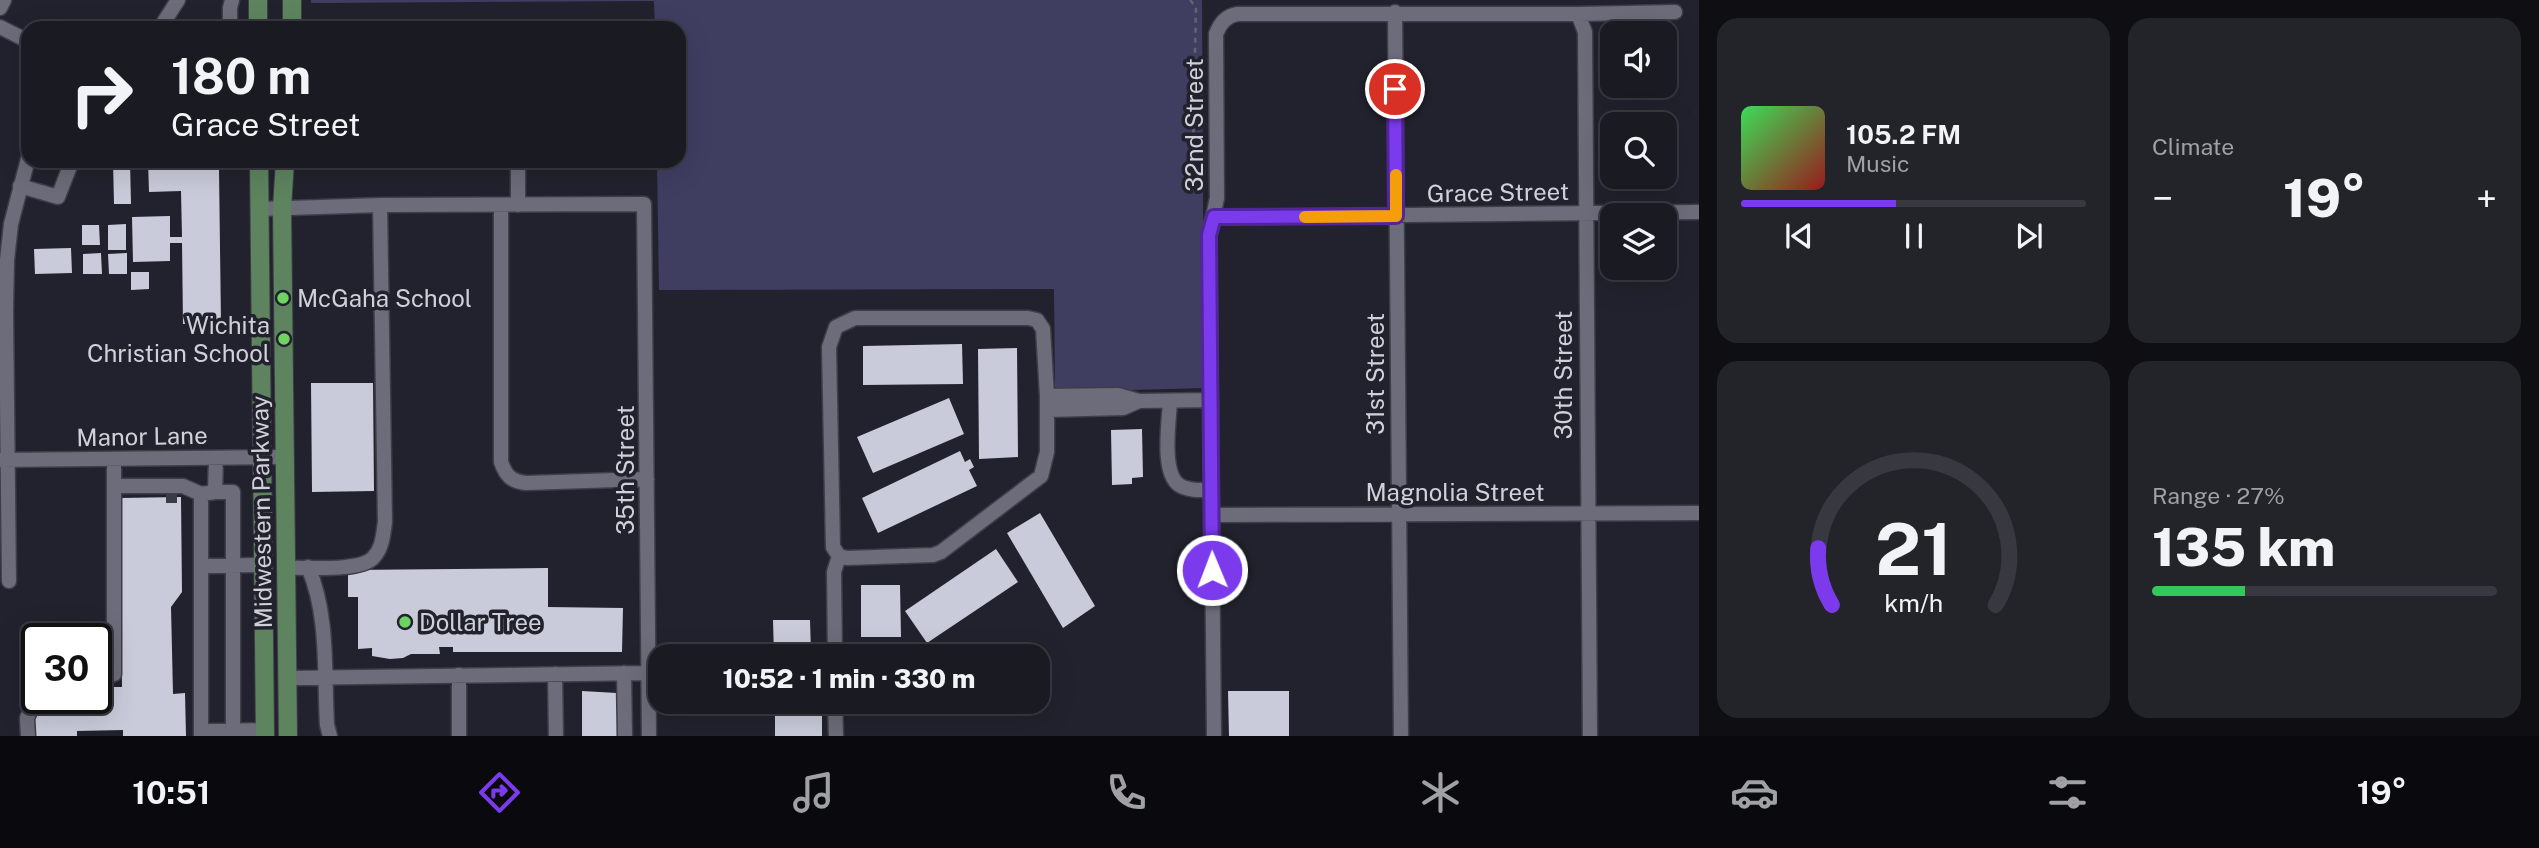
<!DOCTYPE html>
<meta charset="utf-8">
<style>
:root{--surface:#1a1a22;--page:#23232a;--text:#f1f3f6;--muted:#9fa1a5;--line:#383840;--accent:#7c3aed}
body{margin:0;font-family:"Public Sans",sans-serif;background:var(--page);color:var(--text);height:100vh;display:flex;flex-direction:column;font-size:26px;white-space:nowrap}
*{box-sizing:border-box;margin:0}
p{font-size:23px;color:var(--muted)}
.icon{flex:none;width:38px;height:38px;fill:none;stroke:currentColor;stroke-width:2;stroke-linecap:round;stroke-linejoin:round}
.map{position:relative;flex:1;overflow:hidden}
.drawer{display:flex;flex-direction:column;gap:18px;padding:18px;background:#0e0e13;width:840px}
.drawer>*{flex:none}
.guide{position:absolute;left:21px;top:21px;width:665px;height:147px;border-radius:21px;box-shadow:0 7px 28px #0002,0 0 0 2px var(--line);background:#1a1a22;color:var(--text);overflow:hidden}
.buttons{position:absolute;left:1600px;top:21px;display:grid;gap:14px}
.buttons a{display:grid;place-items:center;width:77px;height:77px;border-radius:14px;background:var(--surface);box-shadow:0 7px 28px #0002,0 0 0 2px var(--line);font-size:35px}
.speed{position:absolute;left:21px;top:623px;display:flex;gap:14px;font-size:35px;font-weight:700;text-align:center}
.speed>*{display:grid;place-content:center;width:91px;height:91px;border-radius:50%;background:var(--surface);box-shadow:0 7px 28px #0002,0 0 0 2px var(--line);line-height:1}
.speed .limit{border:4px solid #111;border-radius:10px;background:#fff;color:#111}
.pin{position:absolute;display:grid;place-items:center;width:60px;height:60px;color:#fff;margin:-30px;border:4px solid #fff;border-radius:50%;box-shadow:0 2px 7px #0007}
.me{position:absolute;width:77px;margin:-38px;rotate:359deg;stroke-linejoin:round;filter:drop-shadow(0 0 5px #0008)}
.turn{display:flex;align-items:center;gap:24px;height:147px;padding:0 35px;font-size:32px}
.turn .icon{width:91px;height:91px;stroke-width:2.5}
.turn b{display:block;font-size:49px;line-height:60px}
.big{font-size:52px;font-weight:800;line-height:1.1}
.drawer .widget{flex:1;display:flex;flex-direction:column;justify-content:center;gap:10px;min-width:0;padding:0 24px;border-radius:21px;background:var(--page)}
.drawer .dial{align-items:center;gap:0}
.dial svg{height:182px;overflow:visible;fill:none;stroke:var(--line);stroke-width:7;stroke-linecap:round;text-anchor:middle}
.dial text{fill:var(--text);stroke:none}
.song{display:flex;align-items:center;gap:21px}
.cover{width:84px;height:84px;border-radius:10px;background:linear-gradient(135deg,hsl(130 70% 55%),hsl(0 70% 35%))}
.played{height:7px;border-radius:4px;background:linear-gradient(90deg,var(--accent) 45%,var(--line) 45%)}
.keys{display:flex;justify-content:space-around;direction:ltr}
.heat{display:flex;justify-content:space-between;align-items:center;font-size:38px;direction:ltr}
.charge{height:10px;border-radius:5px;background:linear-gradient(90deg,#34c759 27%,var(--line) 0)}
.drawer .tiles{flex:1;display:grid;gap:18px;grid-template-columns:repeat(2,1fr)}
.trip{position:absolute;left:648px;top:644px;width:402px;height:70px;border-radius:21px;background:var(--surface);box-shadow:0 7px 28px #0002,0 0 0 2px var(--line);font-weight:800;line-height:70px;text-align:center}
.tab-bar{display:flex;height:112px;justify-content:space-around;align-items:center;background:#0a0a0e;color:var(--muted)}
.tab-bar .icon{width:49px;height:49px}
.tab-bar .on{color:var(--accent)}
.tab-bar b{font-size:32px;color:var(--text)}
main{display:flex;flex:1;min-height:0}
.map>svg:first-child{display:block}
.green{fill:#3f3e61}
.building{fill:#cacbda}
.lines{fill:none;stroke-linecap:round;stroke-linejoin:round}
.minor-tunnel{stroke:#3c3c48;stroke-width:14;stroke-dasharray:14 7;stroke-linecap:butt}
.minor-casing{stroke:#3f3e48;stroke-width:17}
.major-casing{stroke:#3f3e48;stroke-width:20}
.path{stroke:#64646e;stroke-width:2.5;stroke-dasharray:5 5;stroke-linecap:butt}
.minor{stroke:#6c6c7a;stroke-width:14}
.major{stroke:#5e845f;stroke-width:18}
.route-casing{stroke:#51269a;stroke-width:18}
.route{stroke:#7c3aed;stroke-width:12}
.slow{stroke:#f59e0b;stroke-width:12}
.poi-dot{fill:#6dd361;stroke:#22222e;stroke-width:2.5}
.labels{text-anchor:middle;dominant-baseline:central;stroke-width:7;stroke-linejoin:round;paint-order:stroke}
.street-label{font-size:24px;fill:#d0d1d8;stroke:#22222e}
.poi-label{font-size:24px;fill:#d0d1d8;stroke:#22222e;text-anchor:start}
</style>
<main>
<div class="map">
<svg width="1699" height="736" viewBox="0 0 1699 736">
<rect width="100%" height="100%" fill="#22222e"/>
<path class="green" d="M311,0H1202L1204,388L1055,392L1054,289L659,290L657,161H679V28H655L654,1L311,3Z"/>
<path class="building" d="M113,161H130L131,204H114Z
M148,161H225V170H219L221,323L183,324L182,243H170V261L133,262L132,217L170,216V237H182L181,191L149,192Z
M126,224V250H108V225Z
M82,225H99L100,245H82Z
M71,248L72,273L35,274L34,249Z
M101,253L102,274H83V254Z
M127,253V274H109L108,254Z
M131,272H149V289L131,290Z
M962,344L963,384L863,385V346Z
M1017,348L1018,457L979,459L978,349Z
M311,383H373L374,491L312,492Z
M949,398L964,434L873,473L857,437Z
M1142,429L1143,477L1132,478V484L1112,485L1111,430Z
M960,451L965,462L970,459L974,467L969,470L977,486L878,533L862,498Z
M181,497L182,592L171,607L173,694L185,693L186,736H123V730L77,731V736H31V715L40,698H96V687H122L120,498Z
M1040,513L1095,606L1063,628L1007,533Z
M996,549L1018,582L927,643L905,611Z
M548,568V607L623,608L622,652H453V647H439L440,654H411L403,658L390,659L372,656V648L358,649V597H348V570Z
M861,585H900L901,637H861Z
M773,620H810L811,653H822V656H774Z
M582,691L617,693V736H582Z
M1228,691H1289V736H1229Z
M775,702H822V736H775Z"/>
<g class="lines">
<path class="minor-tunnel" d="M166,496H177"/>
<g class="minor-casing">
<path id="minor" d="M0,8L4,0
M1395,12L1401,736
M1578,14L1585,32L1590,736
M0,27L28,41
M160,28L178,0
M230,28V8L232,0
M518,161V205
M20,186L58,197L72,161
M501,205V462C506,476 511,481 526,483L647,479
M260,209L380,205L644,204L649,736
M1214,217L1699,212
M855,318H1028L1037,320L1043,329L1047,396V452L1041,476L941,552L933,555L847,558L839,556L833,547L829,347L836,327Z
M1047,396L1118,395L1139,401
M1170,401C1169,422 1161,472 1179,485C1188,491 1201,490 1211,490
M1047,410L1123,408L1139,401L1211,400
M0,460L285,457
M114,486H183L201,494
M215,492H233V736
M1212,515L1699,513
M201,566L263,565
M308,567C329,615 324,673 327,725L330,736
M286,568C306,567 359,572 373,558C383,548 383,534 385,522L380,205
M9,581L6,310L7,260L11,224L28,159
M835,656L834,572L839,556
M624,673L625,736
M555,674L556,736
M287,678L648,673
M96,681L114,674V459
M835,702L836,736
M201,731L265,730
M28,736L27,718L37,696
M201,736V494L215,492L216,458
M459,736V675
M1214,736L1209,235L1217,198L1216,34C1220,23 1226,16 1237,14H1578L1675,12"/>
</g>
<g class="major-casing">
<path id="major" d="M258,0V28
M292,0V28
M259,161L265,736
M285,161L282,208L288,736"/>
</g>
<path class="path" d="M1190,0L1196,7L1192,192"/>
<use href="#minor" class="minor"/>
<use href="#major" class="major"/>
</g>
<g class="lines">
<g class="route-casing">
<path id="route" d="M1212,570L1209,235L1214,217L1396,216L1395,89"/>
</g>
<use href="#route" class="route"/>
<path class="slow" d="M1305,217L1396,216V175"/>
</g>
<g class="poi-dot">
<circle cx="283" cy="298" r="7"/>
<circle cx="284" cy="339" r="7"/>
<circle cx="405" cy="622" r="7"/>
</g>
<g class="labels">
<g class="street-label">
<text transform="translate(1194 125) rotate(-90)">32nd Street</text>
<text transform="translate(1498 192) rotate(-1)">Grace Street</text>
<text transform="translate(1375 374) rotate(-90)">31st Street</text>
<text transform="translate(1563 375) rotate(-90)">30th Street</text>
<text transform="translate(142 436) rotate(-1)">Manor Lane</text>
<text transform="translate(625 470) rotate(-90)">35th Street</text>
<text x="1455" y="492">Magnolia Street</text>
<text transform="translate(261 512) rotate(-91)">Midwestern Parkway</text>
</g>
<g class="poi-label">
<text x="297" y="298">McGaha School</text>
<text x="270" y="325" text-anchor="end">Wichita<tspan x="270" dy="28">Christian School</tspan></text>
<text x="419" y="622">Dollar Tree</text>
</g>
</g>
</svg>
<div class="buttons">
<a><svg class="icon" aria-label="sound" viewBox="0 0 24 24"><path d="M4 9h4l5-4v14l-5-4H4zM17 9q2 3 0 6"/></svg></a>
<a><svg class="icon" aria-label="search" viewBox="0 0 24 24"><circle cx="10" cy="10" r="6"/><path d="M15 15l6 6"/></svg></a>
<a><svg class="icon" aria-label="layers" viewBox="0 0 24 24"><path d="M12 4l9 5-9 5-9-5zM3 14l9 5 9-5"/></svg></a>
</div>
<div class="speed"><div class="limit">30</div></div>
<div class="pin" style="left:1395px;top:89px;background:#d93025"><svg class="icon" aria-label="arrive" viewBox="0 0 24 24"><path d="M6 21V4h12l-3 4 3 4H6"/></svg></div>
<svg class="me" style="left:1212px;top:570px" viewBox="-20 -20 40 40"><circle r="17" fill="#7c3aed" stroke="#fff" stroke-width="3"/><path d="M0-11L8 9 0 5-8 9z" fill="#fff"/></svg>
<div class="trip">10:52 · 1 min · 330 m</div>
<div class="guide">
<div class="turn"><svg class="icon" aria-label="right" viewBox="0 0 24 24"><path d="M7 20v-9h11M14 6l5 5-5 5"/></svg><div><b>180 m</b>Grace Street</div></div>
</div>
</div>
<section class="drawer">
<div class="tiles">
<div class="widget">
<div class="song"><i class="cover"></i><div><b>105.2 FM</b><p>Music</p></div></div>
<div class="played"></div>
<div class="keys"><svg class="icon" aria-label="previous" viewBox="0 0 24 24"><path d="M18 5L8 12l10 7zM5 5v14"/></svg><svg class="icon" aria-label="pause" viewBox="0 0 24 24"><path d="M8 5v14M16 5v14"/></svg><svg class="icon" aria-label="next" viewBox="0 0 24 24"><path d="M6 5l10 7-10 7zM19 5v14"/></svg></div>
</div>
<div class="widget"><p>Climate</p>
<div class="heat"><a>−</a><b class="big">19°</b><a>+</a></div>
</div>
<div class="widget dial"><svg viewBox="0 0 100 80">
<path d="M14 69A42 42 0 1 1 86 69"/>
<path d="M14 69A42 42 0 0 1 8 44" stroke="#7c3aed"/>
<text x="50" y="56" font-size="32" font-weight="700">21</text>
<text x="50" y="72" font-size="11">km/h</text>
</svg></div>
<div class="widget"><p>Range · 27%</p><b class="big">135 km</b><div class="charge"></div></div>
</div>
</section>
</main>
<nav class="tab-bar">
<b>10:51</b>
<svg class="icon on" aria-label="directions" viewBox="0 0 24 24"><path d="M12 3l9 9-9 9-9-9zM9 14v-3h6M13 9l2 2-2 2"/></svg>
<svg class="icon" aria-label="music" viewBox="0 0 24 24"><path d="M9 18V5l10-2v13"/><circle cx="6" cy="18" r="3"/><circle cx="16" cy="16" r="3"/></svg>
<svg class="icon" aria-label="phone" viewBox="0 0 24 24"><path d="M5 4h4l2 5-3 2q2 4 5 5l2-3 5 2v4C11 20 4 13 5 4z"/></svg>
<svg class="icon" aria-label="climate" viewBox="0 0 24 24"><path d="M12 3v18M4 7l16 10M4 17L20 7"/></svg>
<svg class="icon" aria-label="car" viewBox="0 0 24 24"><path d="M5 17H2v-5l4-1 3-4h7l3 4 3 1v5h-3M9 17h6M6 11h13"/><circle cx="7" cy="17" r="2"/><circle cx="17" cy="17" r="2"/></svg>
<svg class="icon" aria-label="filters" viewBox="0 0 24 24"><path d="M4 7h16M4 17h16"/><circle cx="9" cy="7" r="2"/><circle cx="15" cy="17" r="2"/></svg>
<b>19°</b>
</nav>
